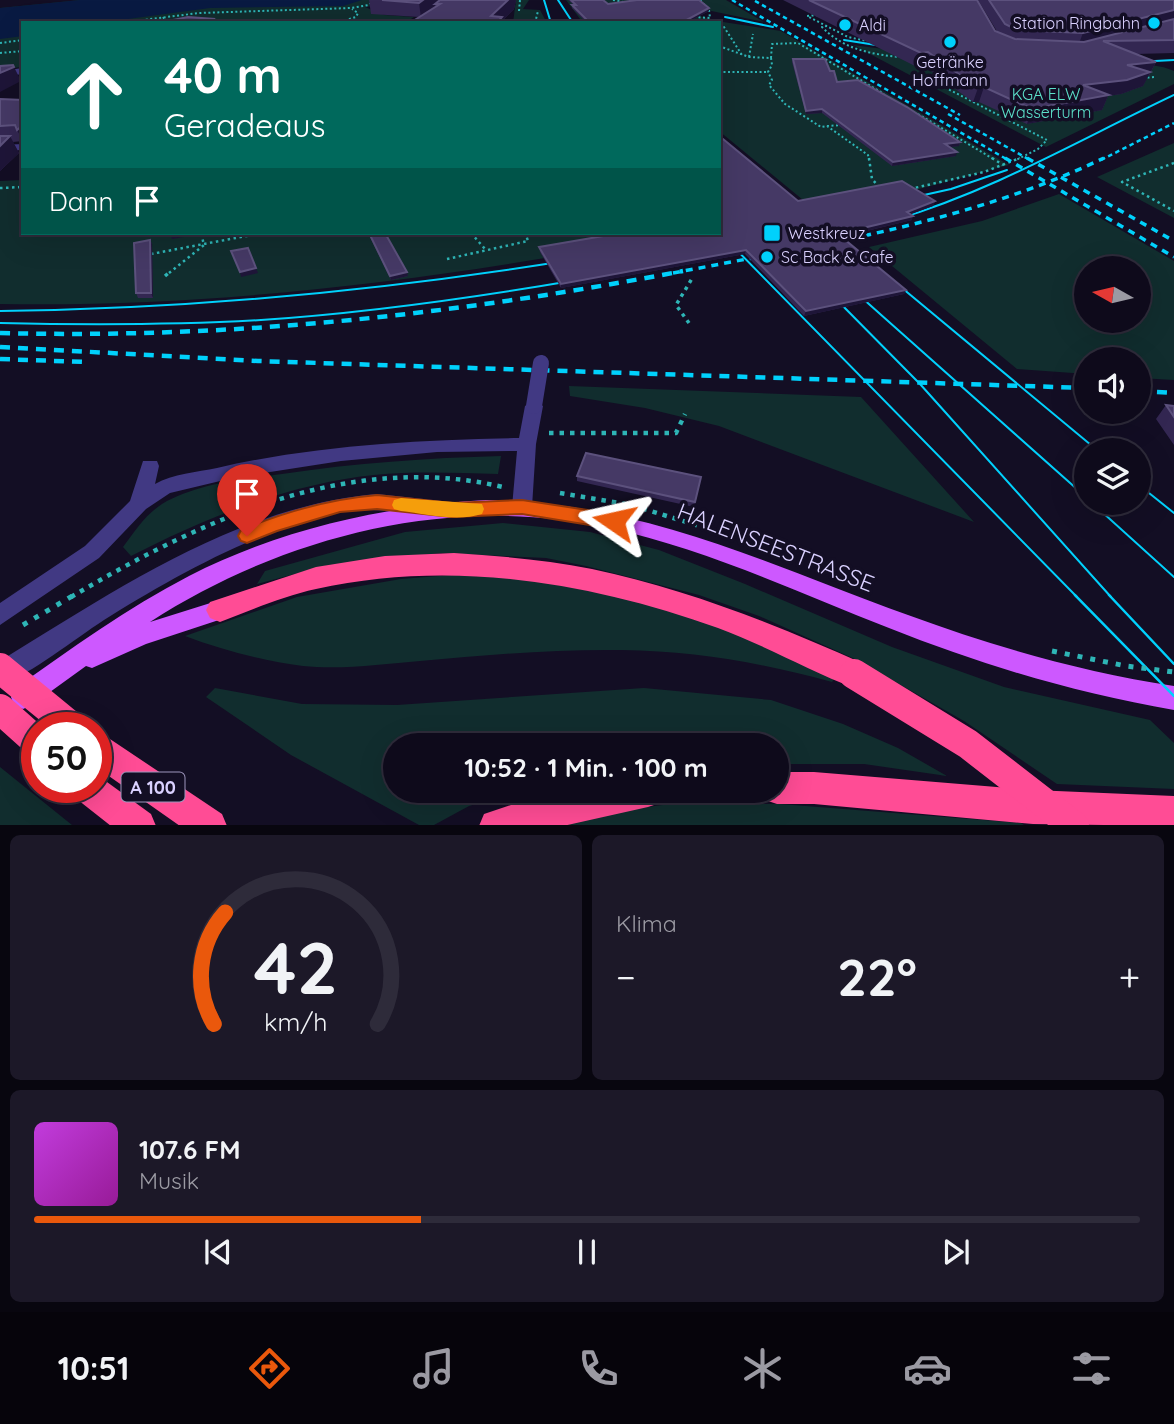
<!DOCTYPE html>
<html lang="de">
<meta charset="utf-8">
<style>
:root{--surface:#0e0a1b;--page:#1c1828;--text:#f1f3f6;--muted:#9b9aa3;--line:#2e2b3a;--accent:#ea580c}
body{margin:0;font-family:Quicksand,sans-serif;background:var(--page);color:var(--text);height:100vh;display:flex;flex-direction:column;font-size:26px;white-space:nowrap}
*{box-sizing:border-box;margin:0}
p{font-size:23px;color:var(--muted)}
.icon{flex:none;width:38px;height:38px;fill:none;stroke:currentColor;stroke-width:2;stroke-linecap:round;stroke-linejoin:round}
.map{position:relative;height:825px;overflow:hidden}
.panel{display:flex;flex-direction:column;gap:10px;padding:10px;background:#08060f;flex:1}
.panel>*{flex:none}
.hud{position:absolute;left:21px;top:21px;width:700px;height:214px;border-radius:0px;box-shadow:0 7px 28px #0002,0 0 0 2px var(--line);background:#00695c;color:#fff;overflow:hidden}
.needle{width:46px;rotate:278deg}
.tools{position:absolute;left:1074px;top:256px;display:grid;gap:14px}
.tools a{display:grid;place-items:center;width:77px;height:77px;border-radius:50%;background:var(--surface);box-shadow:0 7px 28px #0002,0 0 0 2px var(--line);font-size:35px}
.speed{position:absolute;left:21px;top:712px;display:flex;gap:14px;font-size:35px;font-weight:700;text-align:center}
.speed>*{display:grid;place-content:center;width:91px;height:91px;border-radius:50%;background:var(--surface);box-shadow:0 7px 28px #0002,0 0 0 2px var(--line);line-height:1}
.speed .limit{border:10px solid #d22;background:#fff;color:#111}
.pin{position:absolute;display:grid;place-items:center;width:60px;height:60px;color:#fff;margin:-72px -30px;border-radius:50% 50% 50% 0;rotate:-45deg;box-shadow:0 0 7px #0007}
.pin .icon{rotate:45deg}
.me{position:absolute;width:77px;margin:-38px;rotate:281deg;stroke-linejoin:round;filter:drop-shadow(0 0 5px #0008)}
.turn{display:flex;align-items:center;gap:24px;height:147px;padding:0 28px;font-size:32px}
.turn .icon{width:91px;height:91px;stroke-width:2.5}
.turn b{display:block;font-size:49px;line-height:60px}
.then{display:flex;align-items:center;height:66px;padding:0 28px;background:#0003;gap:14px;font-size:26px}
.big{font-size:52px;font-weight:700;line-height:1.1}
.panel .tile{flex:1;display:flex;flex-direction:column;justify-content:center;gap:10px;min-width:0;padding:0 24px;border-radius:10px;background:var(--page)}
.panel .dial{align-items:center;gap:0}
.dial svg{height:182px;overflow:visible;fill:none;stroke:var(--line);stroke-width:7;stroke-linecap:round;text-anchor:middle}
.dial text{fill:var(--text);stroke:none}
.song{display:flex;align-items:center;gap:21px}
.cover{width:84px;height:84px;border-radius:10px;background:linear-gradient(135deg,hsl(290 70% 55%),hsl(300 70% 35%))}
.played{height:7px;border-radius:4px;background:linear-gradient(90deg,var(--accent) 35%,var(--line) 35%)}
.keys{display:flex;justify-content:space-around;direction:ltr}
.heat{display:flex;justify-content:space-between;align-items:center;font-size:38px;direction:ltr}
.panel .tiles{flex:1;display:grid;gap:10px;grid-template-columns:1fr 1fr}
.tile:last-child{grid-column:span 2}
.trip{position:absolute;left:383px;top:733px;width:406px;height:70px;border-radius:35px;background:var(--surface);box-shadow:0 7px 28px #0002,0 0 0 2px var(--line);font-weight:700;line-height:70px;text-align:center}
.tabs{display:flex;height:112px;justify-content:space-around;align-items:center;background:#06040b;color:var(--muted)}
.tabs .icon{width:49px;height:49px}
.tabs .current{color:var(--accent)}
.tabs b{font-size:32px;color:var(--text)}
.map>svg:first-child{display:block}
.green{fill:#112d2e;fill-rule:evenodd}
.water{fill:#091a42}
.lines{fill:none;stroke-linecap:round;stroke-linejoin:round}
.path-far4{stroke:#2eb5b6;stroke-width:2;stroke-dasharray:2 2.5;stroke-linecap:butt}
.path-far3{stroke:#2eb5b6;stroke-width:2.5;stroke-dasharray:2.5 3.5;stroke-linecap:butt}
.path-far2{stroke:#2eb5b6;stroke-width:3.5;stroke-dasharray:3.5 4.5;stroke-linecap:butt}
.path-far1{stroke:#2eb5b6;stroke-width:4.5;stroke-dasharray:4.5 6;stroke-linecap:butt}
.path{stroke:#2eb5b6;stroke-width:5;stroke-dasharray:5 8;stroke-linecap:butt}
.minor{fill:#413983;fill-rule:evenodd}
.major{fill:#cd58ff;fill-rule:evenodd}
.highway{fill:#ff4c95;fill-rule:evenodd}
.tram-far1{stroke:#00d1fc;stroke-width:2}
.tram{stroke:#00d1fc;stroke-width:2.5}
.rail-far2{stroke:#00d1fc;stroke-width:2.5;stroke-dasharray:4.5 3.5;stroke-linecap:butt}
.rail-far1{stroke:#00d1fc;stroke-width:3.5;stroke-dasharray:7 6;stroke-linecap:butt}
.rail{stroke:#00d1fc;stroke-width:4.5;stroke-dasharray:10 8;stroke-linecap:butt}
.path-bridge-far1{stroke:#2eb5b6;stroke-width:2;stroke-dasharray:2 2.5;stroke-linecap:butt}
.path-bridge{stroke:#2eb5b6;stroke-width:5;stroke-dasharray:5 8;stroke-linecap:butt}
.minor-bridge{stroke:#413983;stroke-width:16}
.highway-bridge{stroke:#ff4c95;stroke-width:30}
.wall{fill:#332752}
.shaded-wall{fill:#1e1538}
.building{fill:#453965;stroke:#5c517d;stroke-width:2}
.route{fill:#ea580c;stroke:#983908;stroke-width:2}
.slow{fill:#f59e0b}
.poi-dot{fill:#00d1fc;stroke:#130e24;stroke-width:2.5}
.labels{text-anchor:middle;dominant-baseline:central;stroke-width:7;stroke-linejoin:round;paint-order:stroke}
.far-poi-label{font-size:16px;fill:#dad1ff;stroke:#130e24;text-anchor:start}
.far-park-label{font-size:16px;fill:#5ce0c9;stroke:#130e24}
.shield{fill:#130e24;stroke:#9e96bd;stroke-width:2}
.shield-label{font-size:18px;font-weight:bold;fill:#dad1ff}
.near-street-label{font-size:23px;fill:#dad1ff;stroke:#130e24}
</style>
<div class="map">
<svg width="1174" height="826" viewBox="0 0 1174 826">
<rect width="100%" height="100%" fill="#130e24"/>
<path class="green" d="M80,0H434L365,7L384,15L414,17L405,23H23V67L0,69V8Z
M516,0H529L523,9L540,10L547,23H513Z
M566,0H638L723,22L781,31L1009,165L919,189L814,209L719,131V23H583Z
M659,0H726L764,22Z
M853,45C931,56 1010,59 1089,64C1116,66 1149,60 1174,71V84L1046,147Z
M1174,143V218L1097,177Z
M23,180V233H686C460,276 231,308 0,304V181Z
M1059,194L1174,261V380L1139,378V359H1087V374L1017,369L869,247L982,221ZM1087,268H1139V320H1087Z
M569,386L861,397L974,522L719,426L645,408L570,396Z
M501,456L498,474C457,473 415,471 374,475C289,484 207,517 131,556L123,547C135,531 145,515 162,504C196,484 243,479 282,474C355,463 427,458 501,456Z
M503,523L590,532L659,550L745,584L892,647L1004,687L1150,720L1174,743V789L1057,784L964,721L857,660L759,616L699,595L586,566L546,558L441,553L329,565L257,584L265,571L405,532Z
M464,574C552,580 638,598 721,627C760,641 797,662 834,679L832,682C763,663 695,651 622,650C555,649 487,655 420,661C383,664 341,670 303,666C264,661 222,650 185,636L297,597L401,579Z
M215,688L302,704L397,705L644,688L771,700L843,724L898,748L947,776L864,764H777V746H396V791H521L469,806L434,825H419L291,755L206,697Z
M0,767L72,825H0Z
M670,804H780L1021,823L1024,825L548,826L579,816Z"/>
<path class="water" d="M80,0H362L343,6L210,8L98,23H23V36L0,39V8Z"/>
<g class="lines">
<path class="path-far4" d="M613,0L628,3
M700,0L709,10
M519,11L520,0
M818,15L807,16L848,37L867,41
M694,17L710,18L709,23
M352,20L361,23
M119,23L199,13L351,8L369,5L375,0
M155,23L165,17
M336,23L356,17L358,13L352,9
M535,23L538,11
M719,26L724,27L742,55
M827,26L822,27C843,49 870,54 899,57
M0,43L23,40
M719,46L749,57L771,58L772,44L798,43L884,94
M0,53L23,51
M749,57L753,34
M771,58L772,65L768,72L772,80L769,85L785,104L821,127L827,126L868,155L869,160
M719,72H768
M1143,78L1155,77
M956,87L946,88L1047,140L1038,149L1016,160
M918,114L995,160
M827,126L843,125"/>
<path class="path-far3" d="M869,158L872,179L880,188
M992,158L1003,165
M1174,163L1122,182L1174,211
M0,188L23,187
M910,189L984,172L1020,158
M471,233L485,249
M151,254L262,233
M447,259L528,241L526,235L538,233
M169,273L204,245L201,233"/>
<path class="path-far2" d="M165,276L171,271
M689,323L676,305L693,277"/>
<path class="path-far1" d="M549,433H676L685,414
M560,493L631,505L732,536
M71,597C201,520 349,451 503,487"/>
<path class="path" d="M23,625L74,595"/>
<path class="minor" d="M23,68V74L0,77V71Z
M23,144V150L0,151V145Z
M534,400L543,406L536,444L532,507L529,512L522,515L515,512L512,507L517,451L437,452L341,461L237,477L170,493L146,509L99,558L0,625V603L85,546L130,501L143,461H157L159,466L155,484C173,474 197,472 217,468C316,445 418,440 519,438L525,406Z
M377,494L442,501L449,504L452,509L449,514L442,517C408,513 375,507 341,512C265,525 169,579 104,620C73,640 33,673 0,685V661C116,590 238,506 377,494Z"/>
<path class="major" d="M486,500C642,502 765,563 908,615C995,647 1082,672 1174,686V710C1075,693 982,665 889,628C797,592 706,549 609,528C452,493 283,536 150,622L220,600L228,603L231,610L228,617L146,644L92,668L86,666L32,705L23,709L14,705L11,697L14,689C71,649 127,608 189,576C281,529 384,506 486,500Z"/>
<path class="highway" d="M454,553C501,556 547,560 592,569C687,589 777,625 864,664L869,674L864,684L854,688C808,670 764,645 718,628C589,582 451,559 316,589C283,596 252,610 220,622L210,618L206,610L210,602L316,567L385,556Z
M96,732L107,737L222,814L227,826H180L96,767Z
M777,772H814L1033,790L1174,796V826L1033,824L814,804H777L765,800L762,791H777Z
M96,774L151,814L156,826H111L78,800L74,788H96Z
M569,791H664L660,803L648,807L563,826H479L484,814L529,799Z"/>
<path class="tram-far1" d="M544,0L551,23
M558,0L573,23
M725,17L773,27
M844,40L895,48
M1136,62L1174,60
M906,199L951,189L1007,170
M894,220C993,191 1081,139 1174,95
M719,232L1077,597
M890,278L1097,450
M852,289L1087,498
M831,294L920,384L1111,597
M0,311C190,309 377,291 565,261
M0,323C87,325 174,325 261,320C367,313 472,298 577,280
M1139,485L1174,513
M1091,502L1174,577"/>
<path class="tram" d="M1075,595L1174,696
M1109,595L1174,664"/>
<path class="rail-far2" d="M732,0L1008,160
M755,1L960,115
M948,114L1030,160
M1101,160L1174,123"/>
<path class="rail-far1" d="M1005,158L1174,257
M1027,158L1174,241
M826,244C922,224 1016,200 1104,158
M673,273L768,255"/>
<path class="rail" d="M0,333C234,339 453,315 683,271
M0,347L258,361L1087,388
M0,359L86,362
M1139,391L1174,393"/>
<path class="path-bridge-far1" d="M709,10L710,18"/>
<path class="path-bridge" d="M1052,651L1126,666L1174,672"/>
<path class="minor-bridge" d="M534,406L541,363"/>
<path class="highway-bridge" d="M0,668L73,728
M854,674L968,744L1074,826
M0,709L37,742"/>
</g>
<path class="wall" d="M369,0H516L514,9L502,21V23H410L419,17L371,14Z
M568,0H603L608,4L709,8V11L686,23H587L572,8V5H574Z
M783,0H977L995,31L998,33L978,0H1174V53L1135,54L1156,62L1149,76H1148L1143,86L1121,94L1108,96L1102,110L1027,124L979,102H973L924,66L917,67Z
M793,59L830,71L837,82L960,142L959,146L949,147L956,156L892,166L822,113L806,114L792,62Z
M0,99L23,100V141L13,142L19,153L0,171Z
M798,201H935L933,206L911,214L912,220L842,237L906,290L904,294L804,316L745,254L561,288L540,252L539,247L611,235L609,233H719Z
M368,233H385L408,276L391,280Z
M150,240L152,244L153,298H138L136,293Z
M1166,405L1174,406V445L1156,419Z
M577,476L701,477L694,507L577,481Z"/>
<path class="shaded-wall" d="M423,0H445L435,4V7L421,18L419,3Z
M508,0H516L514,9L502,21V23H491V16Z
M709,8V11L686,23H681Z
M1174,10V19L1078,46L1083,33Z
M928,52L924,66L917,67L921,53Z
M1156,62L1143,86L1121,94L1108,96L1102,110L1027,124L1032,109L1083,85L1127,65Z
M13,65L21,81L0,92V73Z
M984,87L979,102H973L978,88Z
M822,109V113L806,114V111Z
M23,125V141L17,130Z
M10,136L19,153L0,171V146Z
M960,142L959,146L943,148L945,144Z
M957,152L956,156L892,166L893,162Z
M935,201L933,206L906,216L907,212Z
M913,216L912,220L837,238L838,234Z
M182,233H188L189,236L172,239L171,235Z
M150,240L152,244L153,298L151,293Z
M746,250L745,254L561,288V284Z
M256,268L258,273L241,277L240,272Z
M407,272L408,276L391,280L390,276Z
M906,290L904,294L804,316L806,311Z"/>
<path class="building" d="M382,0H423L419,3Z
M440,0H508L491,16L502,17L497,23H410L440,4H435Z
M571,0H603L608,4L637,0H699L709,8L681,23H590L572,5H576Z
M809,0H977L995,31L1015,39L1084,42L1174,19V40L1103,41L1156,62L1127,65L1150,72L1127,80L1083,85L1109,95L1032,109L984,87L978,88L928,52L921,53Z
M989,0H1174V10L1083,33L1017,30L1005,24Z
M188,17L214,19L212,23H158Z
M793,59H825L830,71H834L837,82L858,80L907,107L960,142L945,144L957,152L893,162L822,109L806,111Z
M13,65L14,67L0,73V66Z
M0,99L23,100V125L17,130L15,125L0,126Z
M0,136H10L0,146Z
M723,139L798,201L902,181L935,201L907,212L913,216L838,234L906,290L806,311L746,250L561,284L539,247L615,234L613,233H719V140Z
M369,233H385L407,272L390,276Z
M150,240L151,293H136L134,243Z
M248,248L256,268L240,272L231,251Z
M1166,405L1174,406V417Z
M586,453L701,477L695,502L577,476Z"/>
<path class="route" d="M377,495L452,503L522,500L614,514L621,516L623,521L621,526L614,529L522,514L452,517L377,509L340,512L277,531L247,543L241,541L238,536L241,530C284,512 330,499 377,495Z"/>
<path class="slow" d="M401,498L482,504L484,509L482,514C457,522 426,514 401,511L394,509L392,505L394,500Z"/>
<g class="poi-dot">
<circle cx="1154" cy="23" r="7"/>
<circle cx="845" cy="25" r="7"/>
<circle cx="950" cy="42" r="7"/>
<rect x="763" y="224" width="18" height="18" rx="3.5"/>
<circle cx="767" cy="257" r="7"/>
</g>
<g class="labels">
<g class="far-poi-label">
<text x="1140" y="23" text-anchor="end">Station Ringbahn</text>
<text x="859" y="25">Aldi</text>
<text x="950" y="62" text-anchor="middle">Getränke<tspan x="950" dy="18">Hoffmann</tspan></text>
<text x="788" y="233">Westkreuz</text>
<text x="781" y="257">Sc Back &amp; Cafe</text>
</g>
<g class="far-park-label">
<text x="1046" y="94">KGA ELW<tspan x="1046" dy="18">Wasserturm</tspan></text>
</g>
<rect class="shield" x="121.5" y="772.5" width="63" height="29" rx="5"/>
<g class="shield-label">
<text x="153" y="787">A 100</text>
</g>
<g class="near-street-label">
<text transform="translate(776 547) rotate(21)">HALENSEESTRASSE</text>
</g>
</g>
</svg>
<div class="tools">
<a><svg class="needle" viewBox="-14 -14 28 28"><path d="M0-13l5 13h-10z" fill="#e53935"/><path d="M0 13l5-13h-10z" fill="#9b9aa3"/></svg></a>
<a><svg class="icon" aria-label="sound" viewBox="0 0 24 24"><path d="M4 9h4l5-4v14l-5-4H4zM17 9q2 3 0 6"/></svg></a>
<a><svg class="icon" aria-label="layers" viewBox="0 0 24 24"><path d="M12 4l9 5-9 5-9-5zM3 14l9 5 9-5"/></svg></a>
</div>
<div class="speed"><div class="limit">50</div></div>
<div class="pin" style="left:247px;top:536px;background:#d93025"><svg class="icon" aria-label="arrive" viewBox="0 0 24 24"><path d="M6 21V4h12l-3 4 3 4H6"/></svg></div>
<svg class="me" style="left:614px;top:521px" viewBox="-20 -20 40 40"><path d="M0-17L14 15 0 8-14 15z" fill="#ea580c" stroke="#fff" stroke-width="4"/></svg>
<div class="trip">10:52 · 1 Min. · 100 m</div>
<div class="hud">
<div class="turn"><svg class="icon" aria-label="ahead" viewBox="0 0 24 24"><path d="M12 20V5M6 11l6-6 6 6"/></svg><div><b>40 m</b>Geradeaus</div></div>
<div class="then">Dann<svg class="icon" aria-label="arrive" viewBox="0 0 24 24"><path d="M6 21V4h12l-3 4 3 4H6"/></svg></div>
</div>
</div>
<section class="panel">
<div class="tiles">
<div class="tile dial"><svg viewBox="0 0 100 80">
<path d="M14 69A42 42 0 1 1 86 69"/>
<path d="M14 69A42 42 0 0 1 19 20" stroke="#ea580c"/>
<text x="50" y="56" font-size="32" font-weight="700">42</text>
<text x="50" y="72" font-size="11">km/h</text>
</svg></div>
<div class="tile"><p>Klima</p>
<div class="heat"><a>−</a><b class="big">22°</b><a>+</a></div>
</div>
<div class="tile">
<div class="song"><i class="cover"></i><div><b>107.6 FM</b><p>Musik</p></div></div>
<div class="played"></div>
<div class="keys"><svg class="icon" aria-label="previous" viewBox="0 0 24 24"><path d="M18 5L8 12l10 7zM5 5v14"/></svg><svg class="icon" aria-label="pause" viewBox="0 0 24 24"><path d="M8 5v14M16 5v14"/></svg><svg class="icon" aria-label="next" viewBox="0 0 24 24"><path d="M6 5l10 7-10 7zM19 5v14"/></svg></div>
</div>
</div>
</section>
<nav class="tabs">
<b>10:51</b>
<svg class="icon current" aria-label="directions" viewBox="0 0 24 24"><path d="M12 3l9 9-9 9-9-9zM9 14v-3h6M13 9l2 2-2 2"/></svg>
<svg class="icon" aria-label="music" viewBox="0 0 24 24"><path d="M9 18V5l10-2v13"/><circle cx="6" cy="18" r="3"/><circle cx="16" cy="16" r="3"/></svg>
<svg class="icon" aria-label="phone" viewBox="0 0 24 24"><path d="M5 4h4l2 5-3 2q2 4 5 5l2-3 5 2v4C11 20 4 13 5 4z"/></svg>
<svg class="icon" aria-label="climate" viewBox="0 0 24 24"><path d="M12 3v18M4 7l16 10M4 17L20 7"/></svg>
<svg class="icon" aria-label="car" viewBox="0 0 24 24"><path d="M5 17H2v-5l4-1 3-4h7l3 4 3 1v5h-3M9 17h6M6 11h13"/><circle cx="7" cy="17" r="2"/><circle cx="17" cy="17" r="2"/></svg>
<svg class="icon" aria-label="filters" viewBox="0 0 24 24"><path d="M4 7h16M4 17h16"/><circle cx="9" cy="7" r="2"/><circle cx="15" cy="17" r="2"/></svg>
</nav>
